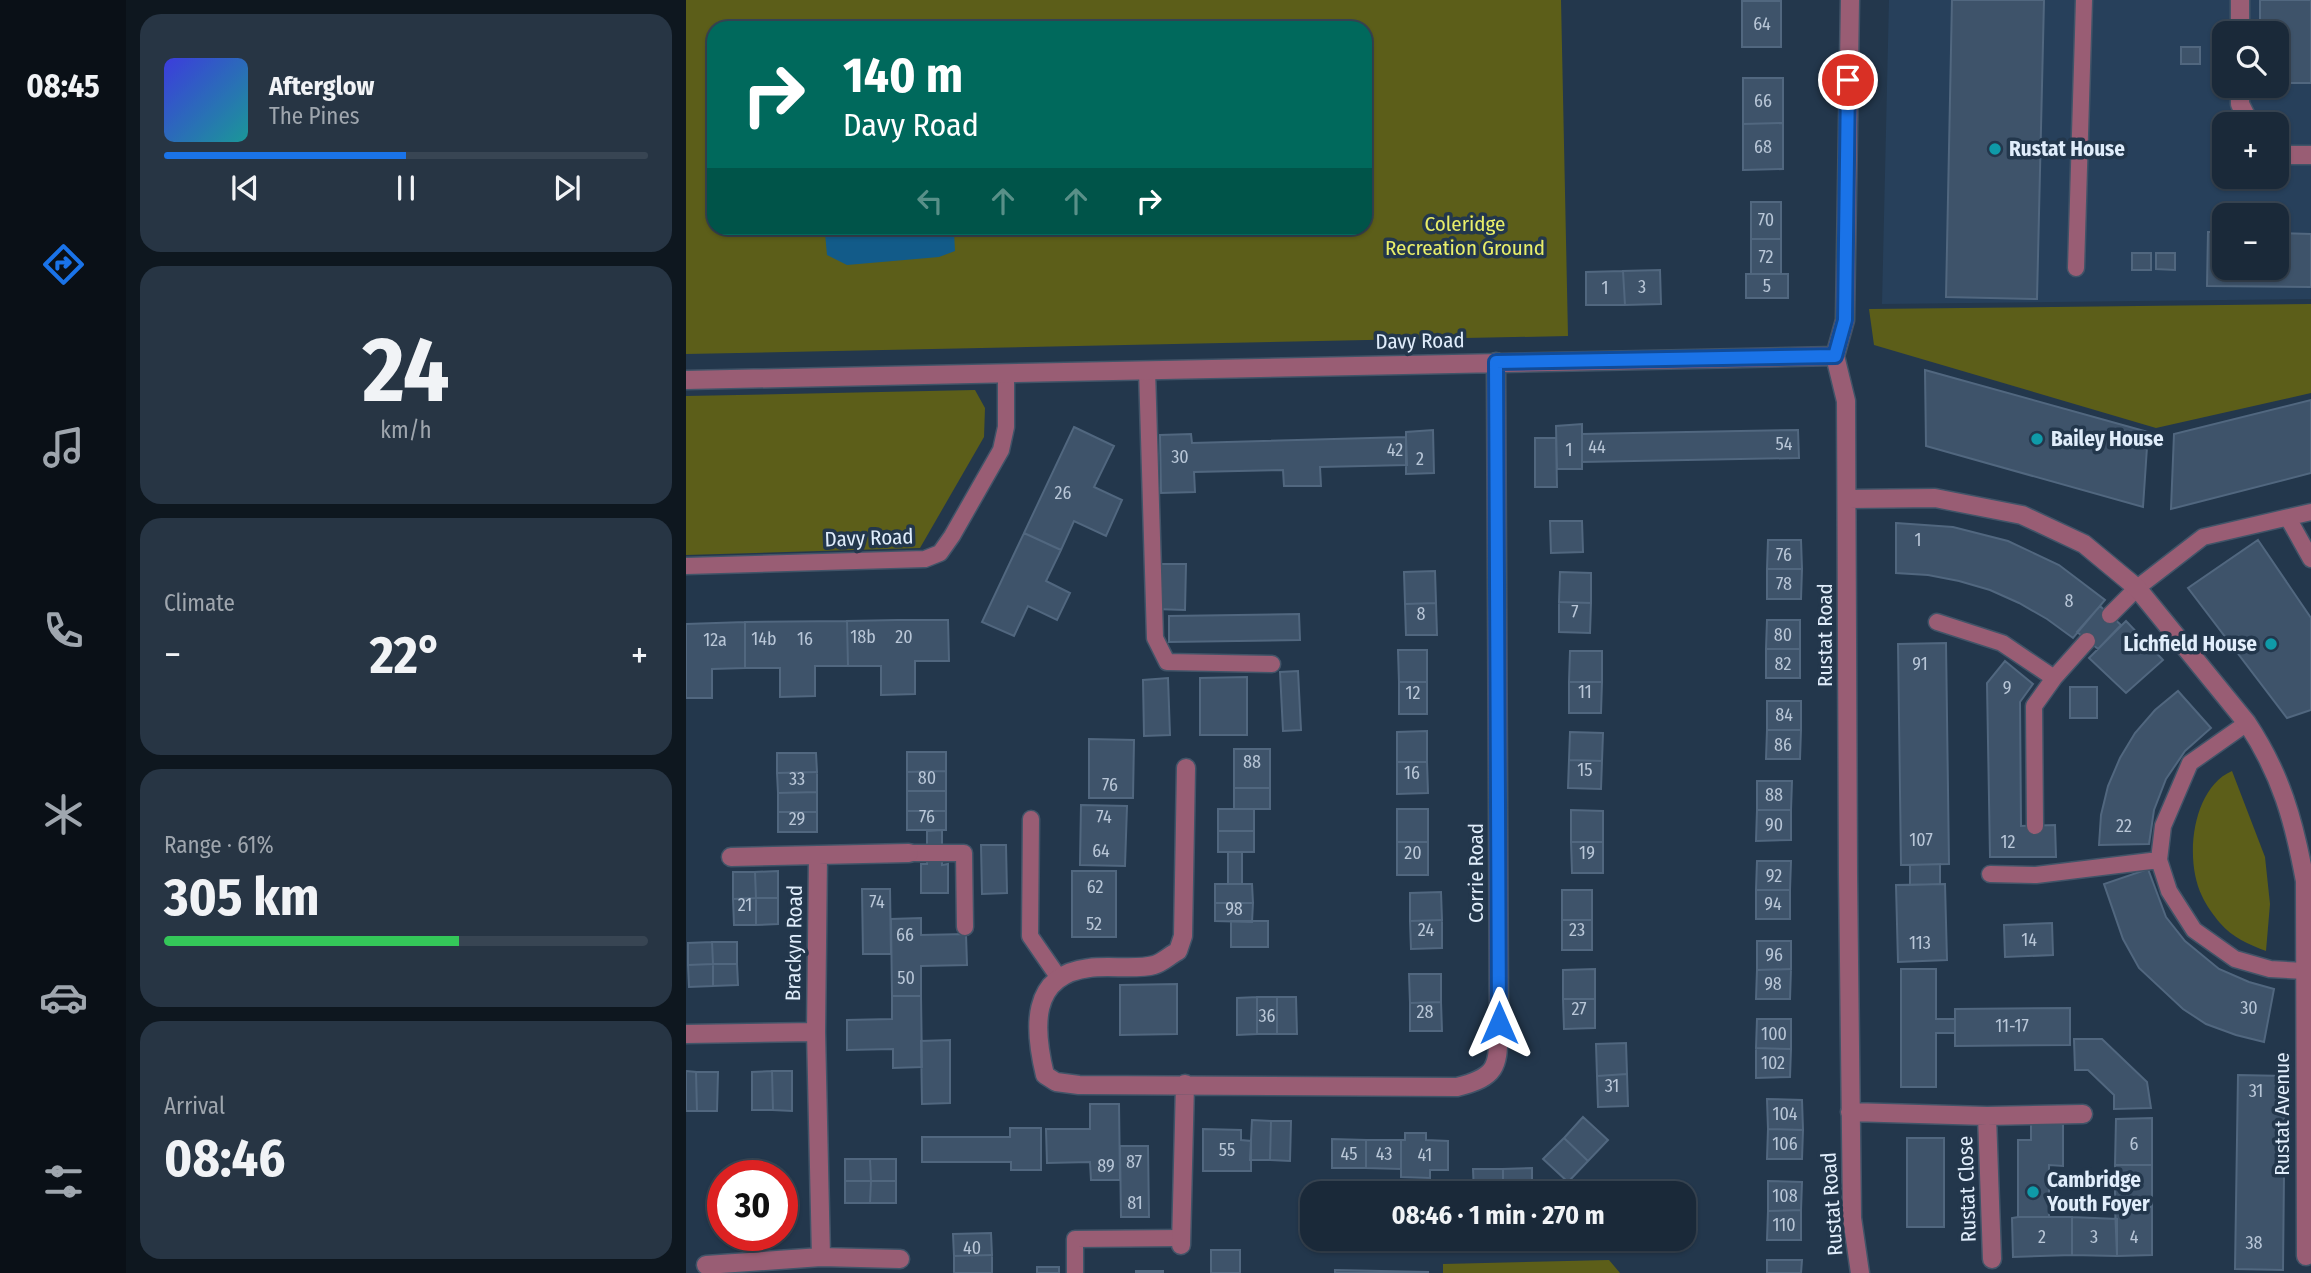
<!DOCTYPE html>
<meta charset="utf-8">
<style>
:root{--surface:#1a2939;--page:#273544;--text:#f1f3f6;--muted:#9fa6ae;--line:#384553;--accent:#1a73e8}
body{margin:0;font-family:"Fira Sans Condensed",sans-serif;background:var(--page);color:var(--text);height:100vh;display:flex;flex-direction:column;font-size:26px;white-space:nowrap}
*{box-sizing:border-box;margin:0}
p{font-size:23px;color:var(--muted)}
.icon{flex:none;width:38px;height:38px;fill:none;stroke:currentColor;stroke-width:2;stroke-linecap:round;stroke-linejoin:round}
.map{position:relative;flex:1;overflow:hidden}
.side{display:flex;flex-direction:column;gap:14px;padding:14px;background:#0e171f;width:560px}
.side>*{flex:none}
.guide{position:absolute;left:21px;top:21px;width:665px;height:214px;border-radius:21px;box-shadow:0 2px 5px #0004,0 0 0 2px var(--line);background:#00695c;color:#fff;overflow:hidden}
.fabs{position:absolute;left:1526px;top:21px;display:grid;gap:14px}
.fabs a{display:grid;place-items:center;width:77px;height:77px;border-radius:14px;background:var(--surface);box-shadow:0 2px 5px #0004,0 0 0 2px var(--line);font-size:35px}
.speed{position:absolute;left:21px;top:1160px;display:flex;gap:14px;font-size:35px;font-weight:700;text-align:center}
.speed>*{display:grid;place-content:center;width:91px;height:91px;border-radius:50%;background:var(--surface);box-shadow:0 2px 5px #0004,0 0 0 2px var(--line);line-height:1}
.speed .limit{border:10px solid #d22;background:#fff;color:#111}
.pin{position:absolute;display:grid;place-items:center;width:60px;height:60px;color:#fff;margin:-30px;border:4px solid #fff;border-radius:50%;box-shadow:0 2px 7px #0007}
.me{position:absolute;width:77px;margin:-38px;rotate:0deg;stroke-linejoin:round;filter:drop-shadow(0 0 5px #0008)}
.turn{display:flex;align-items:center;gap:24px;height:147px;padding:0 21px;font-size:32px}
.turn .icon{width:91px;height:91px;stroke-width:2.5}
.turn b{display:block;font-size:49px;line-height:60px}
.lanes{display:flex;align-items:center;height:66px;padding:0 21px;background:#0003;justify-content:center;gap:35px;direction:ltr}
.lanes .off{opacity:.35}
.big{font-size:52px;font-weight:700;line-height:1.1}
.side .tile{flex:1;display:flex;flex-direction:column;justify-content:center;gap:10px;min-width:0;padding:0 24px;border-radius:21px;background:var(--page)}
.side .dial{align-items:center;gap:0}
.dial b{font-size:91px;line-height:1}
.song{display:flex;align-items:center;gap:21px}
.cover{width:84px;height:84px;border-radius:10px;background:linear-gradient(135deg,hsl(240 70% 55%),hsl(180 70% 35%))}
.played{height:7px;border-radius:4px;background:linear-gradient(90deg,var(--accent) 50%,var(--line) 50%)}
.keys{display:flex;justify-content:space-around;direction:ltr}
.heat{display:flex;justify-content:space-between;align-items:center;font-size:38px;direction:ltr}
.charge{height:10px;border-radius:5px;background:linear-gradient(90deg,#34c759 61%,var(--line) 0)}
.trip{position:absolute;left:614px;top:1181px;width:396px;height:70px;border-radius:21px;background:var(--surface);box-shadow:0 2px 5px #0004,0 0 0 2px var(--line);font-weight:700;line-height:70px;text-align:center}
main{display:flex;flex:1;min-height:0}
.tab-bar{display:flex;flex-direction:column;width:126px;justify-content:space-around;align-items:center;background:#0a1017;color:var(--muted)}
.tab-bar .icon{width:49px;height:49px}
.tab-bar .active{color:var(--accent)}
.tab-bar b{font-size:32px;color:var(--text)}
.map>svg:first-child{display:block}
.built{fill:#27405b;fill-rule:evenodd}
.green{fill:#5c5e19;fill-rule:evenodd}
.water{fill:#125b89}
.building{fill:#3e536a;stroke:#51677f;stroke-width:2}
.lines{fill:none;stroke-linecap:round;stroke-linejoin:round}
.service-casing{stroke:#415468;stroke-width:19}
.minor-casing{stroke:#415468;stroke-width:21}
.service{stroke:#995d74;stroke-width:16}
.minor{stroke:#995d74;stroke-width:18}
.route-casing{stroke:#114b97;stroke-width:18}
.route{stroke:#1a73e8;stroke-width:12}
.culture-dot{fill:#0f9aa8;stroke:#23374c;stroke-width:2.5}
.labels{text-anchor:middle;dominant-baseline:central;stroke-width:7;stroke-linejoin:round;paint-order:stroke}
.number-label{font-size:18px;fill:#b8c6d7}
.poi-label{font-size:21px;font-weight:bold;fill:#e0edfb;stroke:#23374c;text-anchor:start}
.park-label{font-size:21px;fill:#e9ee69;stroke:#23374c}
.street-label{font-size:21px;fill:#e0edfb;stroke:#23374c}
</style>
<main>
<nav class="tab-bar">
<b>08:45</b>
<svg class="icon active" aria-label="directions" viewBox="0 0 24 24"><path d="M12 3l9 9-9 9-9-9zM9 14v-3h6M13 9l2 2-2 2"/></svg>
<svg class="icon" aria-label="music" viewBox="0 0 24 24"><path d="M9 18V5l10-2v13"/><circle cx="6" cy="18" r="3"/><circle cx="16" cy="16" r="3"/></svg>
<svg class="icon" aria-label="phone" viewBox="0 0 24 24"><path d="M5 4h4l2 5-3 2q2 4 5 5l2-3 5 2v4C11 20 4 13 5 4z"/></svg>
<svg class="icon" aria-label="climate" viewBox="0 0 24 24"><path d="M12 3v18M4 7l16 10M4 17L20 7"/></svg>
<svg class="icon" aria-label="car" viewBox="0 0 24 24"><path d="M5 17H2v-5l4-1 3-4h7l3 4 3 1v5h-3M9 17h6M6 11h13"/><circle cx="7" cy="17" r="2"/><circle cx="17" cy="17" r="2"/></svg>
<svg class="icon" aria-label="filters" viewBox="0 0 24 24"><path d="M4 7h16M4 17h16"/><circle cx="9" cy="7" r="2"/><circle cx="15" cy="17" r="2"/></svg>
</nav>
<section class="side">
<div class="tile">
<div class="song"><i class="cover"></i><div><b>Afterglow</b><p>The Pines</p></div></div>
<div class="played"></div>
<div class="keys"><svg class="icon" aria-label="previous" viewBox="0 0 24 24"><path d="M18 5L8 12l10 7zM5 5v14"/></svg><svg class="icon" aria-label="pause" viewBox="0 0 24 24"><path d="M8 5v14M16 5v14"/></svg><svg class="icon" aria-label="next" viewBox="0 0 24 24"><path d="M6 5l10 7-10 7zM19 5v14"/></svg></div>
</div>
<div class="tile dial"><b>24</b><p>km/h</p></div>
<div class="tile"><p>Climate</p>
<div class="heat"><a>−</a><b class="big">22°</b><a>+</a></div>
</div>
<div class="tile"><p>Range · 61%</p><b class="big">305 km</b><div class="charge"></div></div>
<div class="tile"><p>Arrival</p><b class="big">08:46</b></div>
</section>
<div class="map">
<svg width="1625" height="1273" viewBox="0 0 1625 1273">
<rect width="100%" height="100%" fill="#23374c"/>
<path class="built" d="M1203,0H1625V299L1196,304ZM1538,33H1591V86H1538ZM1538,124H1591V177H1538ZM1538,215H1591V268H1538Z"/>
<path class="green" d="M0,0H875L882,336L0,354ZM28,28H679V228H28Z
M1625,304V393L1470,428L1188,345L1183,309Z
M289,390L299,408L298,437L234,548L0,555V396Z
M1546,771L1579,857L1584,904L1580,951C1562,944 1547,938 1534,923C1528,916 1520,905 1516,896C1498,860 1506,788 1546,771Z
M923,1260L934,1273H757V1264Z"/>
<path class="water" d="M153,228H250L268,232L269,251L253,257L161,265L141,255L139,233Z"/>
<path class="building" d="M1056,0H1095V1H1056Z
M1266,0H1358L1351,299L1260,297Z
M1574,0H1625V83H1591V33H1574Z
M1056,1H1095V47H1056Z
M1495,47H1514V64H1495Z
M1057,78H1097V123L1057,124Z
M1097,123V169L1057,170V124Z
M1065,202H1095V239H1065Z
M1522,232H1538V268H1591V233L1625,234V287L1521,286Z
M1065,239H1095V274H1065Z
M1446,253H1465V270H1446Z
M1470,253H1489V270L1470,269Z
M974,270L975,304L939,305L937,271Z
M937,271L939,305H900V272Z
M1060,274H1102V298H1060Z
M1239,370L1462,432L1457,507L1240,446Z
M1625,400V473L1485,509L1488,434Z
M896,424V469H871L870,426Z
M388,427L428,446L408,487L436,500L420,536L388,521L375,550L338,533Z
M747,430L748,473L720,474V432Z
M1112,430L1113,458L896,462V434Z
M505,434L506,443L720,437L721,465L634,467L635,486H598L597,470L508,472L509,492L475,493L474,435Z
M849,438H870L871,487H849Z
M864,521H896L897,552L865,553Z
M1210,523L1267,527L1322,541L1373,565L1419,600L1387,638L1361,619L1333,603L1304,590L1273,581L1242,575L1210,573Z
M338,533L375,550L360,581L384,593L371,620L342,606L328,636L296,622Z
M1082,540H1115L1116,569H1081Z
M1572,540L1625,618V710L1601,718L1502,588Z
M469,564H500L499,610L469,609Z
M1081,569H1116L1115,599H1081Z
M749,571L750,603L719,604L718,572Z
M874,572L905,573V603L873,602Z
M873,602L905,603L904,633L873,632Z
M750,603L751,635H720L719,604Z
M1414,606L1435,625L1412,649L1391,632Z
M613,614L614,640L483,642V616Z
M211,620H262L263,661H229V694L195,695V666H162L161,621Z
M1081,620H1114V649H1080Z
M161,621L162,666H129V696L94,697V668H59V622Z
M1440,621L1477,660L1440,693L1403,658Z
M59,622V668L26,669V698H0V624Z
M1260,643L1263,864L1215,865L1212,644Z
M1080,649H1114V678H1080Z
M712,650H741V682H713Z
M884,651H916V682H883Z
M1319,661L1347,684L1334,702L1335,826L1369,825L1370,857H1304L1301,683Z
M612,671L615,730L597,731L594,672Z
M561,677V735H514V678Z
M482,678L484,735L458,736L457,680Z
M713,682H741V714H713Z
M883,682H916L915,713H883Z
M1384,687H1411V718H1384Z
M1492,691L1525,728L1499,751L1480,779L1468,810L1463,844L1413,845L1415,815L1422,786L1434,758L1449,733L1469,710Z
M1081,701H1115V730H1081Z
M1081,730H1115L1114,759H1080Z
M741,731V762H711V732Z
M884,732L917,733L916,761L883,760Z
M403,739L448,740L447,798H403Z
M548,749H584V788H548Z
M221,752H260V771L221,772Z
M91,753H130L131,772L91,773Z
M883,760L916,761L915,789L882,788Z
M711,762H741L742,793L711,794Z
M260,771V791H221V772Z
M131,772V792L92,793L91,773Z
M1071,781H1106L1105,810H1071Z
M548,788H584V809H548Z
M221,791H260V811H221Z
M131,792V812H92V793Z
M395,805L441,806L439,866L394,865Z
M532,809H568V831H532Z
M711,809H742V842H711Z
M885,810L917,811V842H885Z
M1071,810H1105V840L1070,841Z
M221,811H260V830H221Z
M92,812H131V832H92Z
M256,830V865L262,864V893H235V864H241V831Z
M532,831H568V852H532Z
M711,842H742V875H711Z
M885,842H917V873H886Z
M295,845H320L321,893L296,894Z
M542,852H556V884H542Z
M1071,861H1105L1104,890H1070Z
M1254,864V884L1224,885V865Z
M1462,869L1480,917L1499,941L1533,969L1563,982L1588,989L1578,1042L1550,1035L1520,1024L1497,1009L1453,968L1437,939L1418,884Z
M92,871V898H70L69,872Z
M386,871H430V937H386Z
M47,872H69L70,898L47,899Z
M529,884H566L567,903H529Z
M1259,884L1261,960L1212,962L1210,885Z
M176,889H204L205,954H177Z
M876,890H906V920H876Z
M1070,890H1104V919H1070Z
M755,892L756,920L724,921V893Z
M70,898V925H48L47,899Z
M70,898H92V924L70,925Z
M529,903H567L566,922L529,921Z
M235,918V935L280,934L281,965L235,966V996H206L205,919Z
M756,920V948L725,949L724,921Z
M876,920H906V950H876Z
M545,921H582V947H545Z
M1366,923L1367,955L1319,957L1318,925Z
M1071,941H1105V969L1071,970Z
M26,942L27,964L2,965V943Z
M26,942H51V964H27Z
M27,964V986L3,987L2,965Z
M27,964H51L52,985L27,986Z
M909,969V999H877V970Z
M1105,969L1104,999H1070L1071,970Z
M1215,969H1250V1019H1269V1033H1250V1087H1215Z
M723,974H755V1002L724,1003Z
M491,984V1034L434,1035V985Z
M206,996H235L236,1067L207,1068V1049L161,1050V1020L206,1019Z
M571,997V1034L551,1035V998Z
M571,997H591V1034H571Z
M591,997H610L611,1034H591Z
M877,999H909V1028L878,1029Z
M755,1002L756,1031H724V1003Z
M1384,1008V1045L1269,1046V1009Z
M1071,1019H1105V1049L1070,1048Z
M1388,1039H1416L1461,1082L1465,1108L1428,1109V1095L1402,1070H1389Z
M264,1040V1103L236,1104L235,1041Z
M940,1043L941,1074L911,1076L910,1044Z
M1070,1048L1105,1049L1104,1077L1070,1078Z
M0,1071L10,1072L11,1111H0Z
M86,1071H106V1111L87,1110Z
M86,1071L87,1110H66V1072Z
M10,1072H32L31,1111H11Z
M941,1074L942,1106L912,1107L911,1076Z
M1552,1075L1599,1076L1597,1270L1549,1269Z
M1081,1099L1116,1100L1117,1130L1082,1129Z
M404,1104H433L434,1180H405L404,1162L361,1163L360,1129H404Z
M897,1117L922,1140L902,1161L878,1138Z
M1466,1118V1165H1429L1430,1119Z
M566,1120L585,1121L584,1160H564Z
M585,1121H605L604,1161L584,1160Z
M1345,1124H1377V1166L1363,1165V1217H1332V1140H1345Z
M324,1128H355V1170H325V1162H236V1137H324Z
M517,1129L555,1130V1140L565,1141V1171H517Z
M1082,1129L1117,1130L1116,1159H1081Z
M719,1133H740V1140L762,1141V1170H744V1178L715,1177V1140H719Z
M878,1138L902,1161L882,1182L857,1159Z
M1221,1138H1258V1227H1221Z
M646,1139L680,1140V1168H646Z
M680,1140H715V1169L680,1168Z
M434,1146H462L463,1217H435Z
M159,1159H184L185,1181H159Z
M184,1159H210V1181H185Z
M1429,1165H1466V1207H1429Z
M846,1168V1194H817V1169Z
M787,1169H817V1194H788Z
M80,1174V1176H42V1175Z
M159,1181H185L184,1203H159Z
M185,1181H210V1203H184Z
M1082,1181L1116,1182L1115,1210L1082,1211Z
M1429,1207H1466V1255L1431,1256Z
M1115,1210V1240H1081L1082,1211Z
M1332,1217H1386V1255L1327,1257L1326,1218Z
M1386,1217L1431,1219V1256L1386,1255Z
M305,1233L306,1255L268,1256L267,1234Z
M525,1250H554V1273H525Z
M306,1255V1273H268V1256Z
M1081,1260H1116L1115,1273H1081Z
M351,1267H373V1273H351Z
M649,1270L742,1272V1273H649Z
M450,1271H477V1273H450Z"/>
<g class="lines">
<g class="service-casing">
<path id="service" d="M1390,268L1398,0
M461,370L469,638L481,662L586,664
M1602,518L1625,559
M0,566L239,559L254,553L266,536L315,450L320,427V373
M1424,615L1451,588L1517,537L1625,512
M1251,622L1316,643L1368,678L1348,706L1349,826
M1368,678L1401,641
M1561,723L1504,763L1477,826L1473,860L1483,891L1508,930L1549,959L1584,969L1618,971
M345,819L344,936L373,978
M223,853H278L279,927
M1304,874L1350,875L1473,860
M389,1273V1239L495,1238"/>
</g>
<g class="minor-casing">
<path id="minor" d="M1164,0L1159,320L1149,356L1160,401L1162,875L1166,1218L1174,1273
M1554,0V33
M1554,86V104L1564,124
M1591,151L1598,155H1625
M0,380L1149,356
M1162,499L1249,498L1336,515L1398,544L1451,588L1561,723C1595,774 1608,821 1619,881L1620,1256
M500,768L497,936L492,951C484,955 476,963 468,965C451,970 422,965 403,968C343,975 348,1030 359,1075L370,1082L393,1085L771,1087C816,1076 811,1063 813,1023L810,362
M132,855L223,853
M45,857L132,855L130,1032L135,1257L214,1259
M0,1034L130,1032
M1164,1112L1301,1116L1397,1114
M1301,1116L1306,1259
M495,1245L499,1084
M20,1265L135,1257"/>
</g>
<use href="#service" class="service"/>
<use href="#minor" class="minor"/>
</g>
<g class="lines">
<g class="route-casing">
<path id="route" d="M813,1023L810,362L1149,356L1159,320L1162,80"/>
</g>
<use href="#route" class="route"/>
</g>
<g class="culture-dot">
<circle cx="1309" cy="149" r="7"/>
<circle cx="1351" cy="439" r="7"/>
<circle cx="1585" cy="644" r="7"/>
<circle cx="1347" cy="1192" r="7"/>
</g>
<g class="labels">
<g class="number-label">
<text x="1076" y="24">64</text>
<text x="1077" y="101">66</text>
<text x="1077" y="147">68</text>
<text x="1080" y="220">70</text>
<text x="1080" y="257">72</text>
<text x="1081" y="286">5</text>
<text x="956" y="287">3</text>
<text x="919" y="288">1</text>
<text x="1098" y="444">54</text>
<text x="911" y="447">44</text>
<text x="709" y="450">42</text>
<text x="883" y="450">1</text>
<text x="494" y="457">30</text>
<text x="734" y="459">2</text>
<text x="377" y="493">26</text>
<text x="1232" y="540">1</text>
<text x="1098" y="555">76</text>
<text x="1098" y="584">78</text>
<text x="1383" y="601">8</text>
<text x="889" y="612">7</text>
<text x="735" y="614">8</text>
<text x="1097" y="635">80</text>
<text x="177" y="637">18b</text>
<text x="218" y="637">20</text>
<text x="78" y="639">14b</text>
<text x="119" y="639">16</text>
<text x="29" y="640">12a</text>
<text x="1097" y="664">82</text>
<text x="1234" y="664">91</text>
<text x="1321" y="688">9</text>
<text x="899" y="692">11</text>
<text x="727" y="693">12</text>
<text x="1098" y="715">84</text>
<text x="1097" y="745">86</text>
<text x="566" y="762">88</text>
<text x="899" y="770">15</text>
<text x="726" y="773">16</text>
<text x="241" y="778">80</text>
<text x="111" y="779">33</text>
<text x="424" y="785">76</text>
<text x="1088" y="795">88</text>
<text x="241" y="817">76</text>
<text x="418" y="817">74</text>
<text x="111" y="819">29</text>
<text x="1088" y="825">90</text>
<text x="1438" y="826">22</text>
<text x="1235" y="840">107</text>
<text x="1322" y="842">12</text>
<text x="415" y="851">64</text>
<text x="727" y="853">20</text>
<text x="901" y="853">19</text>
<text x="1088" y="876">92</text>
<text x="409" y="887">62</text>
<text x="191" y="902">74</text>
<text x="1087" y="904">94</text>
<text x="59" y="905">21</text>
<text x="548" y="909">98</text>
<text x="408" y="924">52</text>
<text x="740" y="930">24</text>
<text x="891" y="930">23</text>
<text x="219" y="935">66</text>
<text x="1343" y="940">14</text>
<text x="1234" y="943">113</text>
<text x="1088" y="955">96</text>
<text x="220" y="978">50</text>
<text x="1087" y="984">98</text>
<text x="1563" y="1008">30</text>
<text x="893" y="1009">27</text>
<text x="739" y="1012">28</text>
<text x="581" y="1016">36</text>
<text x="1326" y="1026">11-17</text>
<text x="1088" y="1034">100</text>
<text x="1087" y="1063">102</text>
<text x="926" y="1086">31</text>
<text x="1570" y="1091">31</text>
<text x="1099" y="1114">104</text>
<text x="1099" y="1144">106</text>
<text x="1448" y="1144">6</text>
<text x="541" y="1150">55</text>
<text x="663" y="1154">45</text>
<text x="698" y="1154">43</text>
<text x="739" y="1155">41</text>
<text x="448" y="1162">87</text>
<text x="420" y="1166">89</text>
<text x="1099" y="1196">108</text>
<text x="449" y="1203">81</text>
<text x="1098" y="1225">110</text>
<text x="1356" y="1237">2</text>
<text x="1408" y="1237">3</text>
<text x="1448" y="1237">4</text>
<text x="1568" y="1243">38</text>
<text x="286" y="1248">40</text>
</g>
<g class="poi-label">
<text x="1323" y="149">Rustat House</text>
<text x="1365" y="439">Bailey House</text>
<text x="1571" y="644" text-anchor="end">Lichfield House</text>
<text x="1361" y="1180">Cambridge<tspan x="1361" dy="24">Youth Foyer</tspan></text>
</g>
<g class="park-label">
<text x="779" y="224">Coleridge<tspan x="779" dy="24">Recreation Ground</tspan></text>
</g>
<g class="street-label">
<text transform="translate(734 341) rotate(-1)">Davy Road</text>
<text transform="translate(183 538) rotate(-2)">Davy Road</text>
<text transform="translate(1139 635) rotate(-90)">Rustat Road</text>
<text transform="translate(790 873) rotate(-90)">Corrie Road</text>
<text transform="translate(108 943) rotate(-89)">Brackyn Road</text>
<text transform="translate(1596 1114) rotate(-90)">Rustat Avenue</text>
<text transform="translate(1281 1189) rotate(-92)">Rustat Close</text>
<text transform="translate(1146 1204) rotate(-94)">Rustat Road</text>
</g>
</g>
</svg>
<div class="fabs">
<a><svg class="icon" aria-label="search" viewBox="0 0 24 24"><circle cx="10" cy="10" r="6"/><path d="M15 15l6 6"/></svg></a>
<a>+</a>
<a>−</a>
</div>
<div class="speed"><div class="limit">30</div></div>
<div class="pin" style="left:1162px;top:80px;background:#d93025"><svg class="icon" aria-label="arrive" viewBox="0 0 24 24"><path d="M6 21V4h12l-3 4 3 4H6"/></svg></div>
<svg class="me" style="left:813px;top:1023px" viewBox="-20 -20 40 40"><path d="M0-17L14 15 0 8-14 15z" fill="#1a73e8" stroke="#fff" stroke-width="4"/></svg>
<div class="trip">08:46 · 1 min · 270 m</div>
<div class="guide">
<div class="turn"><svg class="icon" aria-label="right" viewBox="0 0 24 24"><path d="M7 20v-9h11M14 6l5 5-5 5"/></svg><div><b>140 m</b>Davy Road</div></div>
<div class="lanes"><svg class="icon off" aria-label="left" viewBox="0 0 24 24"><path d="M17 20v-9H6M10 6l-5 5 5 5"/></svg><svg class="icon off" aria-label="ahead" viewBox="0 0 24 24"><path d="M12 20V5M6 11l6-6 6 6"/></svg><svg class="icon off" aria-label="ahead" viewBox="0 0 24 24"><path d="M12 20V5M6 11l6-6 6 6"/></svg><svg class="icon" aria-label="right" viewBox="0 0 24 24"><path d="M7 20v-9h11M14 6l5 5-5 5"/></svg></div>
</div>
</div>
</main>
